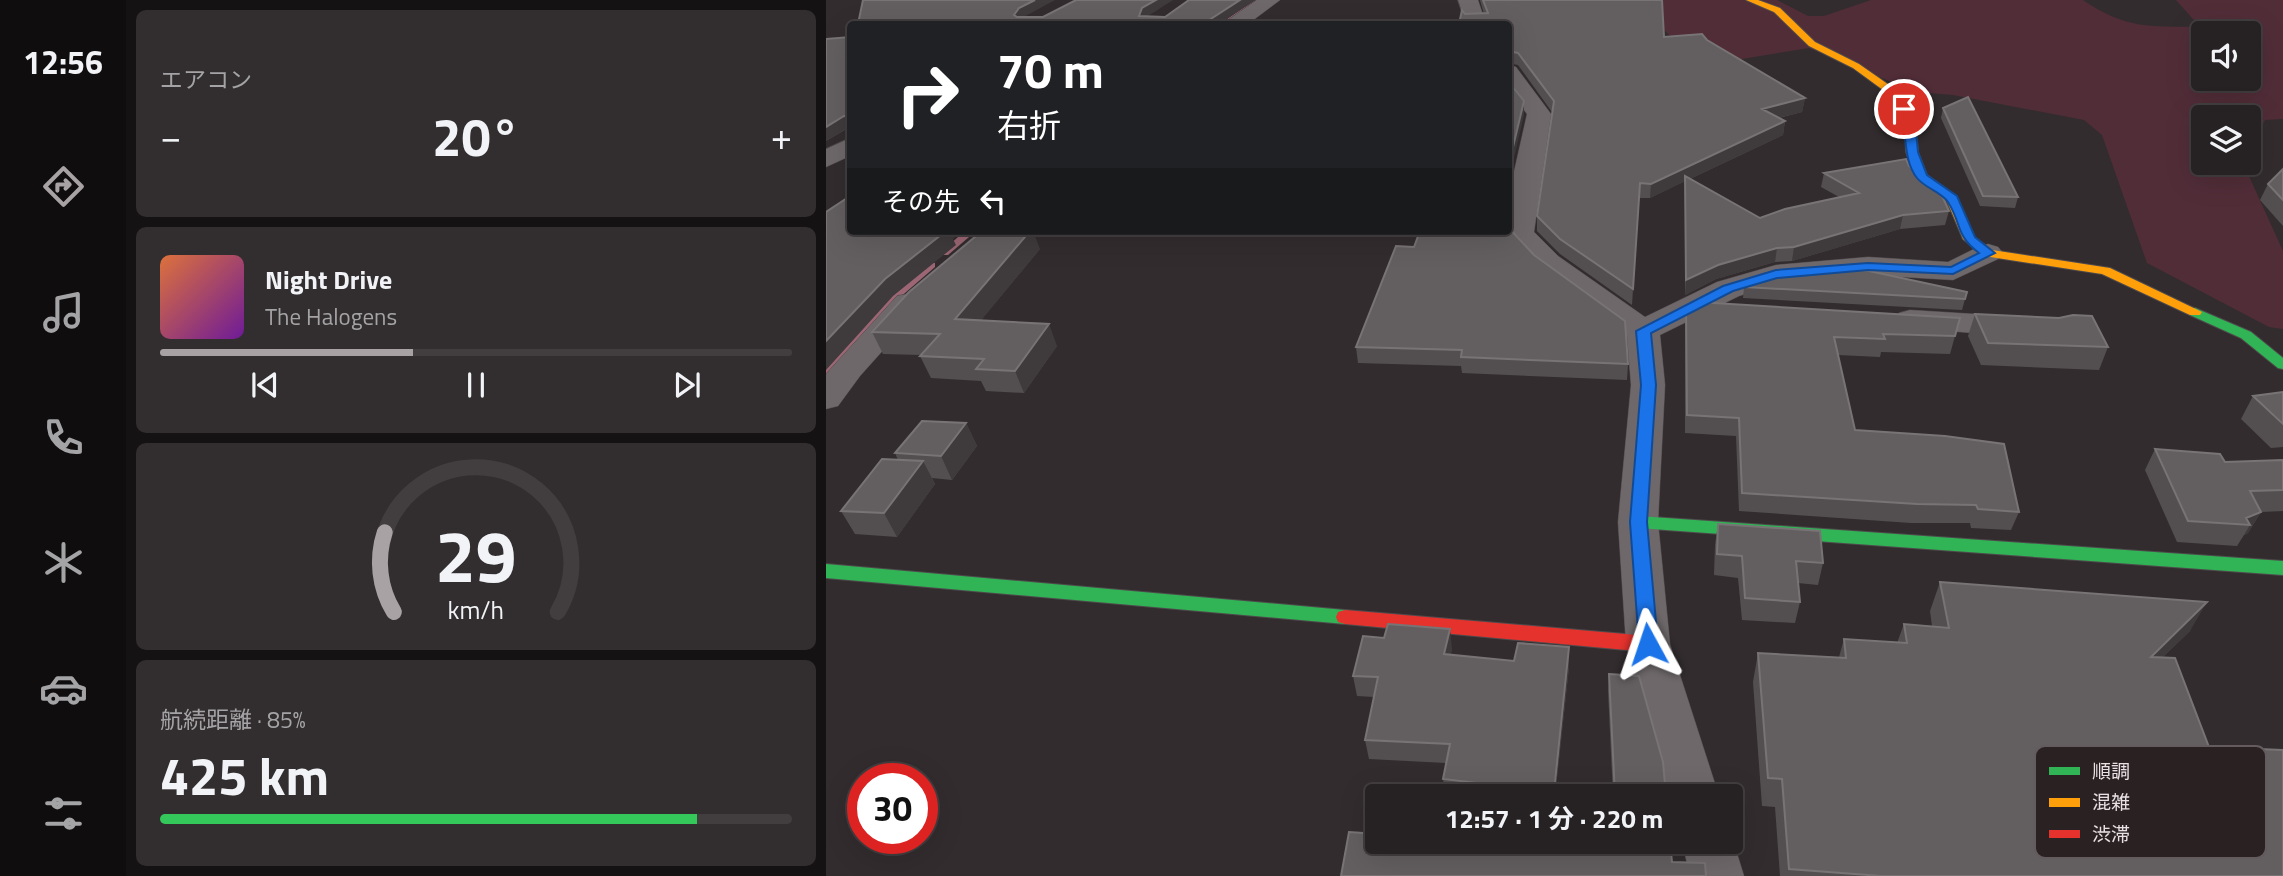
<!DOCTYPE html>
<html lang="ja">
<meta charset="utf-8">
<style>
:root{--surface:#262122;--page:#322e2f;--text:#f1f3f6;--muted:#a4a3a5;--line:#423e40;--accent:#a8a2a4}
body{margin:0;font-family:"Titillium Web","Noto Sans JP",sans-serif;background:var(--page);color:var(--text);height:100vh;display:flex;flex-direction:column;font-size:26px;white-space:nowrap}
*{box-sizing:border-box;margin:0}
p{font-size:23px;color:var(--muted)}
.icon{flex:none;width:38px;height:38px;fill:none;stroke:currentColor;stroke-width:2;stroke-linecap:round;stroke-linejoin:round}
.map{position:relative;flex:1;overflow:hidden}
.side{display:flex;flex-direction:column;gap:10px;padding:10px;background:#151213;width:700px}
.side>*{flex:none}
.banner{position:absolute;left:21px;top:21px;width:665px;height:214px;border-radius:7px;box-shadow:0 7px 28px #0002,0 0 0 2px var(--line);background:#202124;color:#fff;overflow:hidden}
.controls{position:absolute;left:1365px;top:21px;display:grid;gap:14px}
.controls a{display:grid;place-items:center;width:70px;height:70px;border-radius:7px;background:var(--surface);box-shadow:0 7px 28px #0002,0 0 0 2px var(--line);font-size:35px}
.speed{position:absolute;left:21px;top:763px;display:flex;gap:14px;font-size:35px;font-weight:700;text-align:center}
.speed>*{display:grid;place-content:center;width:91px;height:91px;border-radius:50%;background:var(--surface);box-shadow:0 7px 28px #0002,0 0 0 2px var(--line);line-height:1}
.speed .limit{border:10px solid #d22;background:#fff;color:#111}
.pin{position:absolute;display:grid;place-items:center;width:60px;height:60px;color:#fff;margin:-30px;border:4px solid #fff;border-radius:50%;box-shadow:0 2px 7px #0007}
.me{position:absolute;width:77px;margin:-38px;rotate:355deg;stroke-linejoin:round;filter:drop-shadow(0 0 5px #0008)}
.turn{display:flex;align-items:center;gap:24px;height:147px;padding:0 35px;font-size:32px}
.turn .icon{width:91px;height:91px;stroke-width:2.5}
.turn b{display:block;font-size:49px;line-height:60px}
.then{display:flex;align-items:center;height:66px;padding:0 35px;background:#0003;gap:14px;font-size:26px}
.big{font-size:52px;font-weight:700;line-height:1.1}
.side .widget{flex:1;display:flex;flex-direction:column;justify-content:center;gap:10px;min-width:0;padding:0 24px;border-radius:10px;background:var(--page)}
.side .dial{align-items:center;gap:0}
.dial svg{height:182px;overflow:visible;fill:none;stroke:var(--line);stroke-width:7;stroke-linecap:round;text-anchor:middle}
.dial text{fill:var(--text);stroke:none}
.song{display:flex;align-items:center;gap:21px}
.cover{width:84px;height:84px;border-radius:10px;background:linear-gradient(135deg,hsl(20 70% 55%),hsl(280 70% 35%))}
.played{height:7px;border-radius:4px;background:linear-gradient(90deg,var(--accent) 40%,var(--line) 40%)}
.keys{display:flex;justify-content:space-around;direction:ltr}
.heat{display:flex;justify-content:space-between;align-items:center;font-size:38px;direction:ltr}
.charge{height:10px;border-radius:5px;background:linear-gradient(90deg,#34c759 85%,var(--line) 0)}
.trip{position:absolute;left:539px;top:784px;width:378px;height:70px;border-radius:7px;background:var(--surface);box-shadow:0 7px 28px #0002,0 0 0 2px var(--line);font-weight:700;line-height:70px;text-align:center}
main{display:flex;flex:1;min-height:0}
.tab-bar{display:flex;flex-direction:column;width:126px;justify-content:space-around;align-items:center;background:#0f0d0e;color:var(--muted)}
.tab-bar .icon{width:49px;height:49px}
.tab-bar .selected{color:var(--accent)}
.tab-bar b{font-size:32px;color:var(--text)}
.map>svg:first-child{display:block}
.green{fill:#512d38;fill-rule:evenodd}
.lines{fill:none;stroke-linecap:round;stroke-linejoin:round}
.stream{fill:#9c6674;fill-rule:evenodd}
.street-casing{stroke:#4f4a4c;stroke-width:1}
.fast-casing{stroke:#4f4a4c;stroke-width:2}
.slow-casing{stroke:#4f4a4c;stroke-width:2}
.jam-casing{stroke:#4f4a4c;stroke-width:2}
.street{fill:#6e686a;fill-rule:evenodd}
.fast{fill:#30b455;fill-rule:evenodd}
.slow{fill:#ff9f0a;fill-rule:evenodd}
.jam{fill:#e5322d;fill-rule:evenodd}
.wall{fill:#534f50}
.shaded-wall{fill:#3f3a3c}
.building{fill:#635f60;stroke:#787374;stroke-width:2}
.route{fill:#1a73e8;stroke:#114b97;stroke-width:2}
.key{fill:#2a2123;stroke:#635b5d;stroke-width:2}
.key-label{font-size:19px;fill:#e8e1e3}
</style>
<main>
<nav class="tab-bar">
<b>12:56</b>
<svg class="icon selected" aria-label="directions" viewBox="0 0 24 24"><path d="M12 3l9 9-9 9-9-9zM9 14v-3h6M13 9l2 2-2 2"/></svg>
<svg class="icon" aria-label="music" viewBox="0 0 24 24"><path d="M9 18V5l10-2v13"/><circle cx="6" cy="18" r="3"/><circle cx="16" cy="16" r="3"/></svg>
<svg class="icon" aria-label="phone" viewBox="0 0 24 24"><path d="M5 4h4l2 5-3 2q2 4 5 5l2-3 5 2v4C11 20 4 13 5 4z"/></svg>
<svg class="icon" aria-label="climate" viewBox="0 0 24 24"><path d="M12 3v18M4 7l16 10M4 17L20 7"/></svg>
<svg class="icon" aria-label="car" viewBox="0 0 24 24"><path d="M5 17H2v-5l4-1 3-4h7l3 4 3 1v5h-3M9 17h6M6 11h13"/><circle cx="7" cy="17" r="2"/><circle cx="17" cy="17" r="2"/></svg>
<svg class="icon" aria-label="filters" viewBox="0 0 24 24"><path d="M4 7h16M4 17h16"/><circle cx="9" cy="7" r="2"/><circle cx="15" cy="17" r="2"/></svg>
</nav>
<section class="side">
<div class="widget"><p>エアコン</p>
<div class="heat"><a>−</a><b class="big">20°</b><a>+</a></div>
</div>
<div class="widget">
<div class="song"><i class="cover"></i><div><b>Night Drive</b><p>The Halogens</p></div></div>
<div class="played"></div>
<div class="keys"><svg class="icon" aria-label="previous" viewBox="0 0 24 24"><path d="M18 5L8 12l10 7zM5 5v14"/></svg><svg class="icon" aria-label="pause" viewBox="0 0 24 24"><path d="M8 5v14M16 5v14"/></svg><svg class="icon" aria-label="next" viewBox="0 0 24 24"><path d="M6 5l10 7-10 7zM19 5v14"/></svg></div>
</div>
<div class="widget dial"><svg viewBox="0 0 100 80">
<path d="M14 69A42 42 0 1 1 86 69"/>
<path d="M14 69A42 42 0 0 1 10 34" stroke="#a8a2a4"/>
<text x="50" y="56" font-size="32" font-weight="700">29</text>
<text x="50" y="72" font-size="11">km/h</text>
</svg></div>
<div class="widget"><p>航続距離 · 85%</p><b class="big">425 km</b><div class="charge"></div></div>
</section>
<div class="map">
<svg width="1457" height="876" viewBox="0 0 1457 876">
<rect width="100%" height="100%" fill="#322c2e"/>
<path class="green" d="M809,0H951L982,16H998L1045,0H1257C1301,30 1324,26 1374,27L1350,0H1457V119L1439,120L1423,152V117H1377V163H1417L1457,251V329L1443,327L1321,263L1276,135L1258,120L1127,95L1090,92L983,48L910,60L850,42ZM1377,33H1423V79H1377Z"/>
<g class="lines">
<path class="stream" d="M428,0H435L401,24H394Z
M139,231H150L122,255H116V251Z
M105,262L109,263V267L64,306L4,376L0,377V367L56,302L101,263Z"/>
<g class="street-casing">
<path id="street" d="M431,0H454L422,24H399L402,20Z
M632,0H652L660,24H640Z
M682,65L690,67L725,114L708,232L732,256L819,317L891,282L950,265L1042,257L1122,262L1152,247L1162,244L1172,247L1177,253L1172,259L1127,280L1042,275L953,283L913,296L834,335L839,385L832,522L844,644L893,796H843L800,644L792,522L805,385L801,335L710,268L679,234V231H682L685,185L701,114L682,89Z
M24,138V156L0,167V149Z
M82,294L93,296L98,303L93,310L34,376L12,406L0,409V374L71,296Z
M1084,310L1197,317L1208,320L1213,327L1208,334L1197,337L1073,327L1068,320L1073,313Z
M905,834L918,876H864L856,842H905Z"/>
</g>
<g class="fast-casing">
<path id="fast" d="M1369,308L1425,332L1457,358V369L1452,368L1415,338L1364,315L1362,312L1364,309Z
M812,516L1457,561V575L812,528L806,526L803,522L806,518Z
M0,564L519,610L526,612L528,617L526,622L519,624L0,578Z"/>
</g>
<g class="slow-casing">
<path id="slow" d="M920,0H932L954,8L989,42L1033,64L1076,94L1089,122L1092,152L1101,175L1130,196L1148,237L1166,250L1284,268L1376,312L1374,315H1364L1276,274L1158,256L1137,239L1121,201L1090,177L1080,152L1079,122L1068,98L1027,68L983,46L948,12Z"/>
</g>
<g class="jam-casing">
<path id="jam" d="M519,610L822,636L829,639L832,644L829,649L822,652L519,624L512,622L510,617L512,612Z"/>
</g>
<use href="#street" class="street"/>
<use href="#fast" class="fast"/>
<use href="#slow" class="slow"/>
<use href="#jam" class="jam"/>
</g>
<path class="wall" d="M654,0H836L838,37L881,40L979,98L976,112L953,118L959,121L957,135L864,179L934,218L1013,197L995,187L998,173L1083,166L1123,211L1119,225L1074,229L966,261L949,262L890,279L859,295V181L824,198H813L806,305L734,254L711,231V216L726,112L692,65L682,63V24L639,14H658Z
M24,37V127L0,141Z
M1117,108L1192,197L1189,208L1154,206L1115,118Z
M1457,169V226L1434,200L1442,184Z
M588,247L802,364L801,380L636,373L635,366L532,363L530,347Z
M214,249L155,320L231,346L198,393L160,391L155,381L105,378L94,356L95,355L57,354L46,332Z
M918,287L1139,299L1136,310L917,298Z
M860,308L1129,336L1124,354L1055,352L1054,357L1012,355L1029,430L1193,512L1185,530L1145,528L1144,523H1085L913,511L910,436L859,433V325Z
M1149,314L1233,318L1282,347L1273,370L1155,365L1142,336Z
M1457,392V447L1445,448L1415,419L1427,396Z
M140,423L151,446L126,480L106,478L109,484L71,537L29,534L15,511L72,460L69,453Z
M1329,449L1457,490V511L1435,512L1422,533L1418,535L1411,546L1351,542L1319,470Z
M892,524L997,563L992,585L972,583L974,602L969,623L916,620L912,578L888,575L889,545Z
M1114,582L1364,631L1337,657L1383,747L1457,876H954L949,807L936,806L927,682L932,653L1013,657L1018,639L1071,643L1078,624L1106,626L1104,611Z
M626,649L624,655L743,667L729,796H619L617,779L620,763L543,759L539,740L548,697L531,696L527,676Z
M783,674L840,796H787L782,691Z"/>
<path class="shaded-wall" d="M209,0H229L196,18L191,24L188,15L193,8Z
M330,0H347L319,18L313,16L316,8Z
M414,0H430L393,24H377Z
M979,98L976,112L935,122L936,109Z
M698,101V115L682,184V168Z
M18,116L23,127L0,141V127Z
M959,121L957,135L824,198L825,184Z
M1077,215L1074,229L966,261L968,247Z
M115,231H136L127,239L130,245L67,296L0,370V341L59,279Z
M204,231H207L214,249L138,341L129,319Z
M951,248L949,262L890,279L859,295L860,280L892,265Z
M223,324L231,346L198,393L189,371Z
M140,423L151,446L126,480L115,456Z
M97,461L109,484L71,537L58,513Z
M1435,512L1422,533L1418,535L1424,525L1420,518Z
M1381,602L1364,631L1308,685L1325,657Z
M624,629L626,649L620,674L618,654Z
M743,647V667L729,796H728Z"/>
<path class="building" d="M37,0H209L193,8L188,15L191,17H217L250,0H330L316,8L313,16L339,17L363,0H414L377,24H32Z
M657,0H836L838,37L876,34L881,40L979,98L936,109L959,121L825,184L814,183L807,289L734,239L711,216L728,101L692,53L682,51V24H633L636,10L639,14L662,13Z
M24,37V116H18L0,127V39Z
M682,81L698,101L682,168Z
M1142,97L1192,197L1157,196L1117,108Z
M1080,159L1083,166L1114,191L1123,211L1077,215L968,247L951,248L892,265L860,280L859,176L934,218L959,209L1033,193L998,173Z
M1457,169V200L1442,184Z
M24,196V231H120L59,279L0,341V212Z
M682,227L708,255L799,321L802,364L635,357L636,350L530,347L570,246L588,247L594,231H682Z
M156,231H204L129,319L223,324L189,371L150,369L158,359L94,356L114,334L46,332L83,292Z
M1029,268L1141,292L1139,299L918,287L955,274Z
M871,302L1134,318L1129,336L1057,334L1059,339L1008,337L1029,430L1119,436L1178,444L1193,512L1152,509L1150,505L1091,504L916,493L913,418L861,415L860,308Z
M1149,314L1233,318L1247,315L1266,316L1282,347L1162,343Z
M1457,392V424L1427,396Z
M96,421L140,423L115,456L69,453Z
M1329,449L1394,454L1399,462L1457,460V490L1424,491L1435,512L1420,518L1424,525L1362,521Z
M56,459L97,461L58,513L15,511Z
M892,524L994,531L997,563L970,561L974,602L919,598L916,556L891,554Z
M1114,582L1381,602L1325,657L1349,658L1383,747L1457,750V876H1055L963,869L956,779L942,778L932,653L1020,658L1018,639L1081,643L1078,624L1123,628Z
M562,624L624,629L618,654L688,661L692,643L743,647L728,792L617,779L624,744L539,740L552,677L527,676L537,636L558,638Z
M783,674L813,676L837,762L840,796H789Z
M523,832L551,834V842H697L755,845V842H844L846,862L879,863L880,876H515Z"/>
<path class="route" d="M1078,106L1083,109L1089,122L1092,152L1101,175L1131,196L1149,237L1169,253L1127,274L1042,270L951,278L907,291L825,333L830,385L821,522L832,644L829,650L822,652L815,650L813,644L804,522L815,385L810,331L897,286L950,270L1042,263L1125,267L1153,253C1129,235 1136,224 1122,202C1115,192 1099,188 1091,178C1076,159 1082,131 1073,109Z"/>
<rect x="1209" y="746" width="231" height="112" rx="10" class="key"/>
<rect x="1223" y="767" width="31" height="8" fill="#30b455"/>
<rect x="1223" y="798" width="31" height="9" fill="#ff9f0a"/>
<rect x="1223" y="830" width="31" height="8" fill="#e5322d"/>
<g class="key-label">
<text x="1266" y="778">順調</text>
<text x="1266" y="809">混雑</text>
<text x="1266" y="841">渋滞</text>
</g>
</svg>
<div class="controls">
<a><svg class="icon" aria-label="sound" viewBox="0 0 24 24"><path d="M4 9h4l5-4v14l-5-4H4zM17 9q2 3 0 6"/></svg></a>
<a><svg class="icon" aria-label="layers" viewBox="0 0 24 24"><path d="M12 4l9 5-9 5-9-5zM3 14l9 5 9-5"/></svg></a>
</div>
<div class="speed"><div class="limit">30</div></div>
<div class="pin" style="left:1078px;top:109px;background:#d93025"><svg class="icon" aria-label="arrive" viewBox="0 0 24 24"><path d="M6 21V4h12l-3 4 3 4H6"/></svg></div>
<svg class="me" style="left:822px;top:644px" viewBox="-20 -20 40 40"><path d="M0-17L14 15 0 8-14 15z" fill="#1a73e8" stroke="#fff" stroke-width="4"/></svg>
<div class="trip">12:57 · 1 分 · 220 m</div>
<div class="banner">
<div class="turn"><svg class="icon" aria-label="right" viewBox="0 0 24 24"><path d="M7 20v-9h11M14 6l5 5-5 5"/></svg><div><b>70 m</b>右折</div></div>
<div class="then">その先<svg class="icon" aria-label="left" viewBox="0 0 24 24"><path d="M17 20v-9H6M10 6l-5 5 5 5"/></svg></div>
</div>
</div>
</main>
